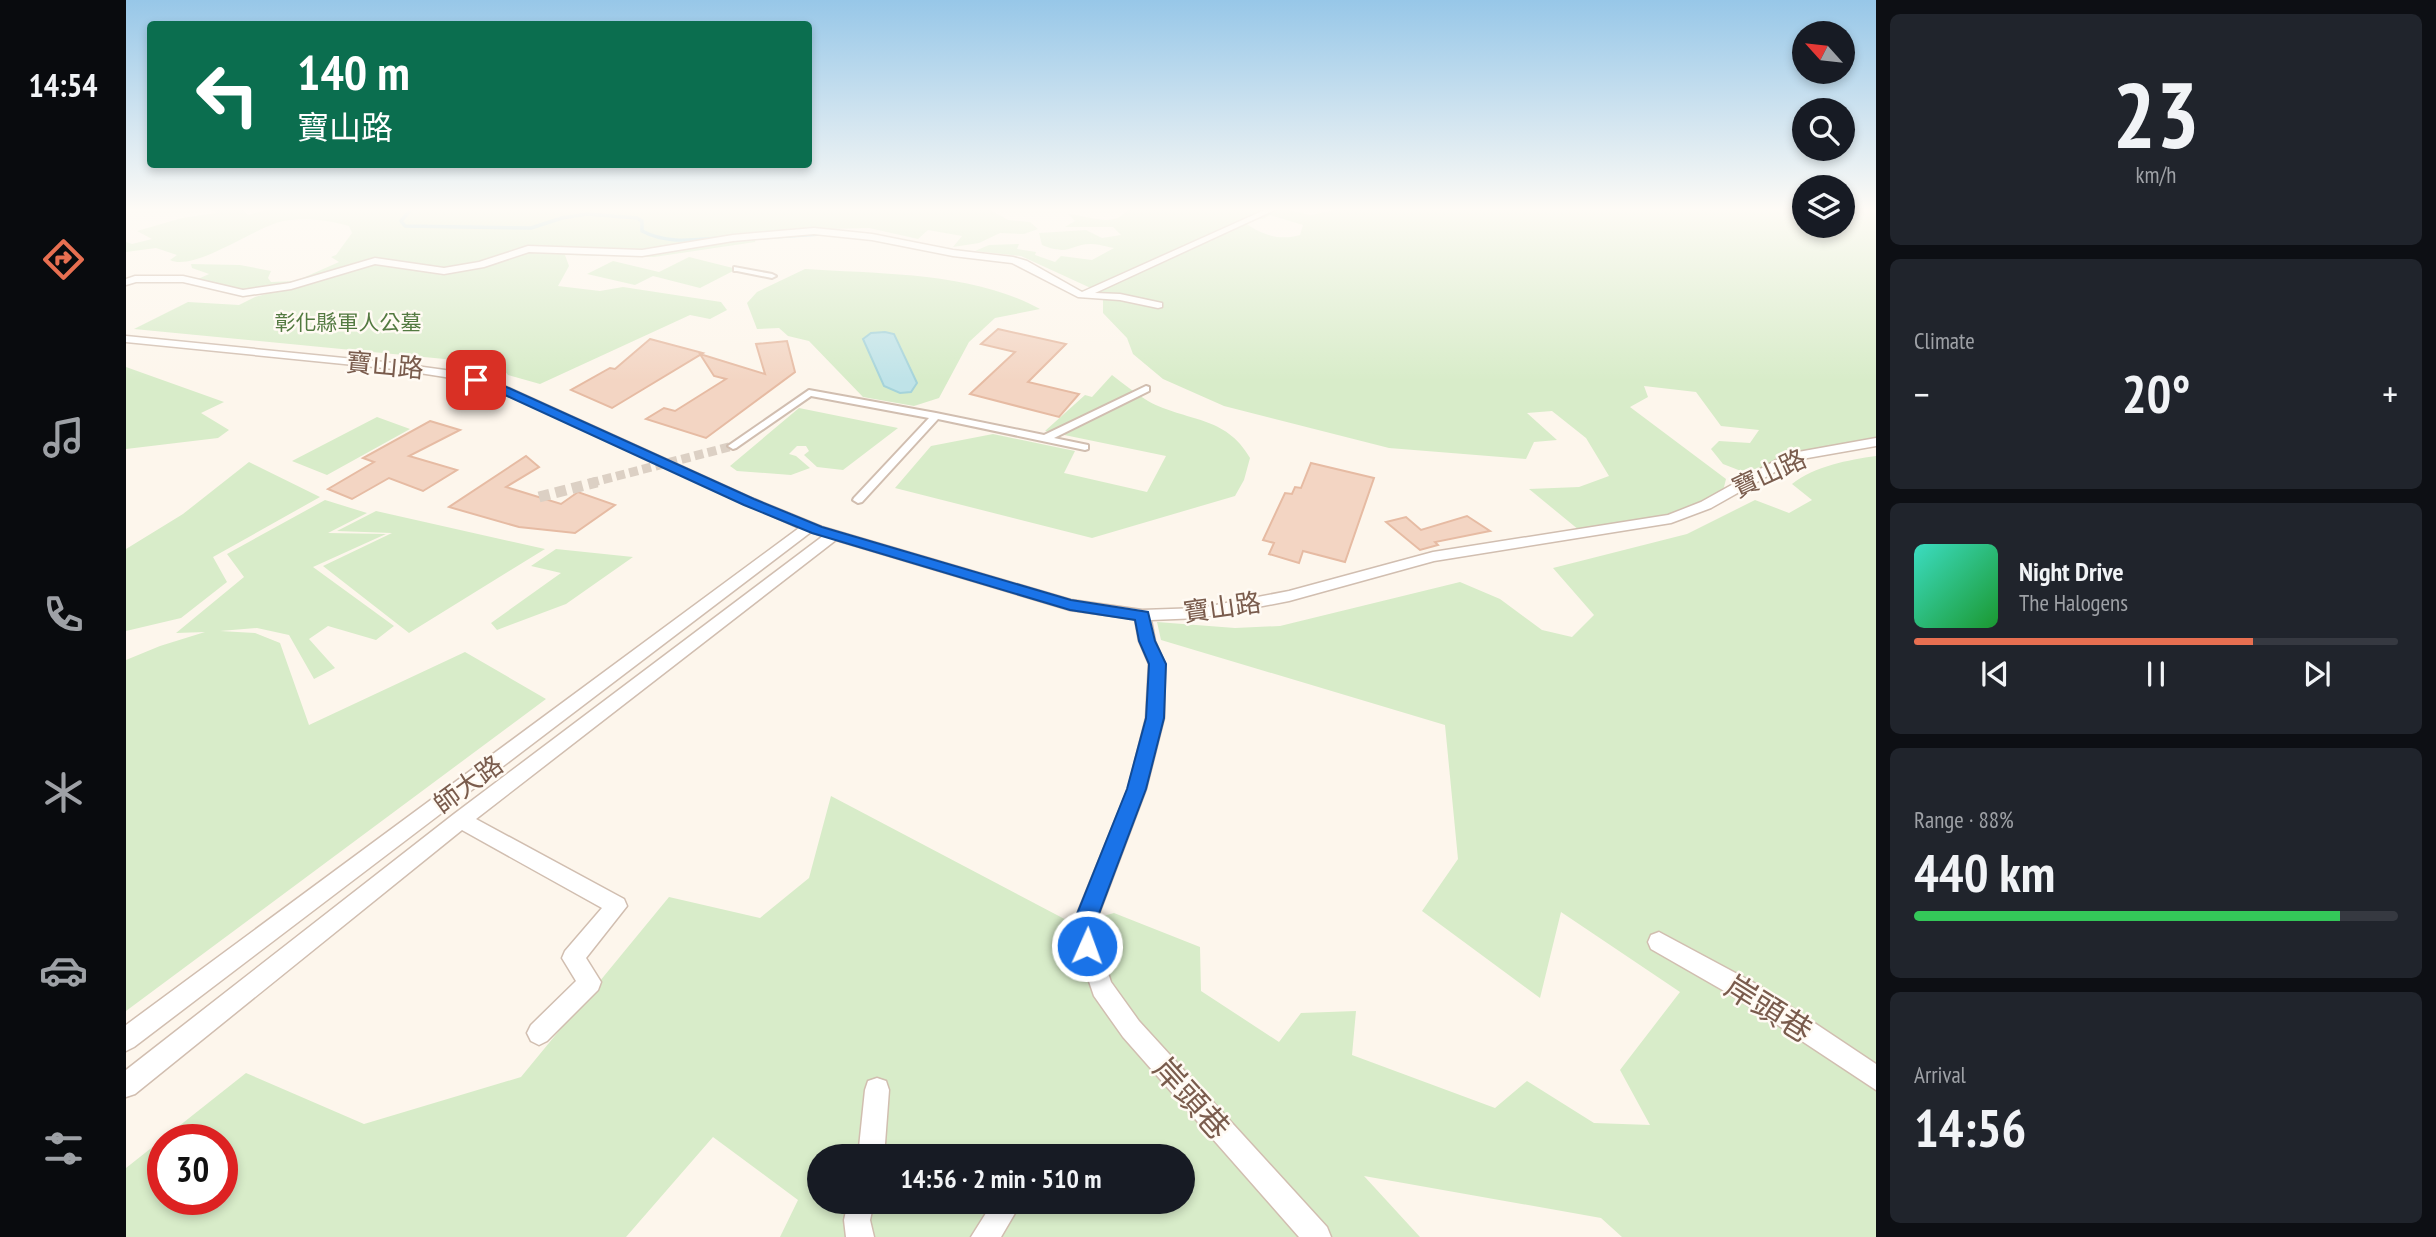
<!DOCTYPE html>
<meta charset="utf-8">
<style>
:root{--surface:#171b24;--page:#20242c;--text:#f1f3f6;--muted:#9ea1a6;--line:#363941;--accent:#e76f51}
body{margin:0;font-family:"PT Sans Narrow","Noto Sans TC",sans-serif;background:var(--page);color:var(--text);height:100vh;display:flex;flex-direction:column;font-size:26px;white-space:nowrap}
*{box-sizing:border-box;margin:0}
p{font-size:23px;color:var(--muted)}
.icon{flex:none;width:38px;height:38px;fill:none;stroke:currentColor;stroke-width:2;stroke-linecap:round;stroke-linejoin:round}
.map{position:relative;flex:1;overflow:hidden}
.side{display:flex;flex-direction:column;gap:14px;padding:14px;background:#0d0f14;width:560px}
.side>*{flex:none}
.top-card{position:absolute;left:21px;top:21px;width:665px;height:147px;border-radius:7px;box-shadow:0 4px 10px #0003;background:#0b6e4f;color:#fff;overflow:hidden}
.needle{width:46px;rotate:297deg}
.tools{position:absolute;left:1666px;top:21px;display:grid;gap:14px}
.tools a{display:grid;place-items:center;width:63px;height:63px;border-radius:50%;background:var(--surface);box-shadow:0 4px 10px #0003;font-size:35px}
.speed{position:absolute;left:21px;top:1124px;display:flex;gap:14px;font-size:35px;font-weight:700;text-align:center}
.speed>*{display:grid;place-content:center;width:91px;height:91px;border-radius:50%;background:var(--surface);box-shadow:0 4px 10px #0003;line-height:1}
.speed .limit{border:10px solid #d22;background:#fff;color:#111}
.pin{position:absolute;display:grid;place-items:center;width:60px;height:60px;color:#fff;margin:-30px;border-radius:14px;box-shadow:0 4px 10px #0006}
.me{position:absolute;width:77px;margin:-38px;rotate:2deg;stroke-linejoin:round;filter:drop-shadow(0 0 5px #0008)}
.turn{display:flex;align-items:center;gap:24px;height:147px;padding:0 35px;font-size:32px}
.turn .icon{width:91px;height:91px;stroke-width:2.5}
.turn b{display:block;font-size:49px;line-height:60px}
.big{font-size:52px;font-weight:800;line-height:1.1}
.side .tile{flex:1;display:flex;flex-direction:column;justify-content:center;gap:10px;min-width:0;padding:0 24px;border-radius:10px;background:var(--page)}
.side .dial{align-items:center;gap:0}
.dial b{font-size:91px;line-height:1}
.song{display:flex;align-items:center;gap:21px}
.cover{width:84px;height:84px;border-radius:10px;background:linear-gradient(135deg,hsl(170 70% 55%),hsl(130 70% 35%))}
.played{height:7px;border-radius:4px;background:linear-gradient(90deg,var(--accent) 70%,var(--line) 70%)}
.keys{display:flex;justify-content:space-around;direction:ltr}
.heat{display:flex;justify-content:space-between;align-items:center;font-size:38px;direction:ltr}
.charge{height:10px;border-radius:5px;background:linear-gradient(90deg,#34c759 88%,var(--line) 0)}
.trip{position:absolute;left:681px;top:1144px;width:388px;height:70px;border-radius:35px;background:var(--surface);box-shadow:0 4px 10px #0003;font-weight:800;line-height:70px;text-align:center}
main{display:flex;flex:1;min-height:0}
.tabs{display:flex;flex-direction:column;width:126px;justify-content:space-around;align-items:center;background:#090b0e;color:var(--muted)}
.tabs .icon{width:49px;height:49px}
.tabs .selected{color:var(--accent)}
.tabs b{font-size:32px;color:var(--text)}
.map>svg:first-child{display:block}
.green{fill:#d8ecc9;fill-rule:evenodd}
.water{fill:#bfe3e8;stroke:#a5d3da;stroke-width:2}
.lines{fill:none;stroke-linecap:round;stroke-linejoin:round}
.stream{stroke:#a5d3da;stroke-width:3.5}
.building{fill:#f3d5c3;stroke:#e6bba3;stroke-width:2}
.pedestrian-tunnel-far1{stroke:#dcd0c4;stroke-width:9;stroke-dasharray:9 4.5;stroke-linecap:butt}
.pedestrian-tunnel{stroke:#dcd0c4;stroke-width:11;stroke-dasharray:11 6;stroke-linecap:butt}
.pedestrian-casing{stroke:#d1beb0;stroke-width:4}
.minor-casing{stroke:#d1beb0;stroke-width:3}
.pedestrian{fill:#fff;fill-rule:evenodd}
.minor{fill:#fff;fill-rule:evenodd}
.route{fill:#1a73e8;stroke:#114b97;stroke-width:2}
.labels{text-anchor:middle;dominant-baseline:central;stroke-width:5;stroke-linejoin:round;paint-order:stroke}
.far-park-label{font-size:21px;fill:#537a41;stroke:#fffaf3}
.street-label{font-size:26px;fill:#7a5c4d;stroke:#fffaf3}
.near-street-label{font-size:32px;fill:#7a5c4d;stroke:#fffaf3}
</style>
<main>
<nav class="tabs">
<b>14:54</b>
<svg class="icon selected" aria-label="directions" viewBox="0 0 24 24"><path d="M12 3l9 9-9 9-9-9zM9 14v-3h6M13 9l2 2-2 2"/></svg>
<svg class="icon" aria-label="music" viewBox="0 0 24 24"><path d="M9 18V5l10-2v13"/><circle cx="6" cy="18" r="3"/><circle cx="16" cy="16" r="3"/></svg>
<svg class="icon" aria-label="phone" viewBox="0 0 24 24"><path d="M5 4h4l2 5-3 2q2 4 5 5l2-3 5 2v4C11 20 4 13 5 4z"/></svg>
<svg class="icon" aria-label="climate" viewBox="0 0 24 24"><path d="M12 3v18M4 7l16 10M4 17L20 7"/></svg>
<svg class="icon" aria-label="car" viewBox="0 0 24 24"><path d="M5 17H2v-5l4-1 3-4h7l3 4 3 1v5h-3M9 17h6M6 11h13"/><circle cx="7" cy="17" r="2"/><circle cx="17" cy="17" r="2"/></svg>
<svg class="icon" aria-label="filters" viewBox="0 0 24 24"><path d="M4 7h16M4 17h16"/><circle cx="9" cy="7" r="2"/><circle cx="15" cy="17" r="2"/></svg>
</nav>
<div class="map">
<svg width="1750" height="1237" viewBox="0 0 1750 1237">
<rect width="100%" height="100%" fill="#fdf6ec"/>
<path class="green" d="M81,208H116L122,215L140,210L138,208H861L882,220L904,222L912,229L898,234L874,233L853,243L827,247L836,236L802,230L792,239L743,228L662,230L631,236L629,242L528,257L439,255L443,266L432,286L474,291L497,287L595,302L601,310L584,319L564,315L414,384L382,375L377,369L339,361L8,329L62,302L113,305L129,297L147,292L125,291L75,280L72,279L83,274L66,268L65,264L114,265L145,271L142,278L145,282L170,281L213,262L205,257L210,255L226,233L223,226C202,220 179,217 157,221C129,227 69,272 44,260L51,255L30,248L0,252V242L6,244L26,239L11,231L56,218L90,213Z
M1003,208H1155L1185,215L1219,208H1678V226H1717V208H1750V438L1698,448L1637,468L1615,471L1597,464L1585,449L1593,441L1624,443L1633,430L1595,426L1570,392L1518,386L1522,397L1504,407L1600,479L1597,491L1543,515L1453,530L1403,489L1453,487L1483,476L1460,438L1426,411L1401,413L1431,440L1408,442L1400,459L1263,448L1098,406L1037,379L1007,354L1001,338L977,313V298L969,290L895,256L849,251L863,245L893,244L891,249L910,252L909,255L929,262L935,256L966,260L988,248C981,247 973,244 966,244C945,243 945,257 916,245L913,233L960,230L976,238L995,235L987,227H939L949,221L942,214C964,215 988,230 1003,208ZM1144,215L1177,225L1174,235C1154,241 1136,235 1119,223L1127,218L1137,219Z
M563,257L611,269L574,288L527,276L509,285L461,274L487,261L533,272Z
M679,269C755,274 847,272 914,309L869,318L843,342L813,398L788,406L737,397L683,341L662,336L653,328L631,329L621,303L631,292Z
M0,367L98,402L75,413L103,430L92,438L0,449Z
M986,375C998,384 1010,394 1022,401C1060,422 1100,415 1124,458L1118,480L1109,496L966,538L769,488L805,446L867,434L949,451L938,473L1021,492L1040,456L919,431L959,395L966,397Z
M673,408L772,428L717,470L691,467L678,455L683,451L680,446H671L663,454L670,456L684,468L665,475L611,471L604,466Z
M251,417L284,429L201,475L166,461Z
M1750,456V1237H1496L1475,1218L1238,1176L1294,1237H654L672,1200L587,1137L500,1237H0V1168L120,1073L238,1124L395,1077L543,897L634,918L683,878L705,796L948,924L988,913L1074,947L1075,991L1153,1042L1175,1013L1230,1011L1226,1055L1369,1108L1401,1081L1468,1123L1524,1125L1494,1070L1554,992L1435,912L1414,998L1296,911L1332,859L1319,725L1035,640L1031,622L1109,628L1154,626L1334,582L1374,599L1416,630L1446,637L1468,615L1427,568L1561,534L1629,500L1663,513L1686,500L1666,484C1689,466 1722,460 1750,456ZM37,1139H96V1199H37ZM693,1157H1057V1202H693Z
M123,462L194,497L87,557L101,582L55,618L0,631V549L57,514Z
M199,500L241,513L202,533L260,534L187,567L268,626L250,640L202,626L183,639L209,668L188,679L163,635L131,628L94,631L129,633L154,643L183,725L339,652L420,699L0,1011V660L34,646L79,632L50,633L118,577L101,554Z
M250,511L419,549L283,633L197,566L266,533L211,531Z
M430,549L507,557L440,604L371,630L365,623L435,573L405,566Z"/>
<path class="water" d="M759,332L768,334L791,383L785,392L774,393L758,386L737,339L745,333Z"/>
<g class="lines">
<path class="stream" d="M286,208L275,221L279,226L405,228L436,218L461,214L511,218L516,221V231C541,244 566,240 593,238
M631,238L695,234"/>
</g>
<path class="building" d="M872,329L940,344L902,382L953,394L933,417L844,394L889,352L855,344Z
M524,339L577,353L486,408L445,390L484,368L489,369Z
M661,341L669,372L580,438L520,419L538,408L549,411L600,379L588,376L574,354L639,374L630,344Z
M304,421L334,430L283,456L331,470L297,491L263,478L226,499L202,489L248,462L237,458Z
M400,456L413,467L380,487L435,504L452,492L489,505L449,533L393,527L323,507Z
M1185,463L1248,478L1219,562L1177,551L1173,563L1143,554L1148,543L1137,540L1159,493L1166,494L1169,487L1175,488Z
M1341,516L1364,531L1309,542L1312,545L1294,550L1260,522L1280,517L1295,530Z"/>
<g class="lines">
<path class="pedestrian-tunnel-far1" d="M464,483L607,446"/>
<path class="pedestrian-tunnel" d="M413,497L471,482"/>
<g class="pedestrian-casing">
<path id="pedestrian" d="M608,267L646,274L650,276L646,278L611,271H608Z
M1020,386L1023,387V391L928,438L962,445V449L959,450L812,419L736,502L732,503L727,500L728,498L803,418L685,396L610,448L607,449L602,446L683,390L810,413L918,435Z"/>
</g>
<g class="minor-casing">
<path id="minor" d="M1143,208H1153L969,293L994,294L1036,303V307L1032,308L994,300L952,297L886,263L827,256L746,240L688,234L607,241L516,256L403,252L358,267L318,274L249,264L165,289L117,296L57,282H10L0,285V279L9,276H57L117,290L164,283L249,258L318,268L353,262L402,246L516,250L607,235L688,228L746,234L827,250L887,257L901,261L956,292Z
M0,336L268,363L319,370L374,384L628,499L696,527L945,600L1016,610L1074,608L1163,591L1307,552L1542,515L1575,502L1661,454L1750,438V446L1670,460L1585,508L1545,523L1308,561L1163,601L1074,618L1025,620L1029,641L1039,664L1038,718L1020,789L971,919L973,946L985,982L1013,1021L1201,1227L1205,1237H1173L997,1037L968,996L951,946L949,919L1002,789L1020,718L1023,664L1013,641L1009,619L944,610L710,540L350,819L498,899L501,906L460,958L475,982L472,990L421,1041L413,1045L405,1041L401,1033L405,1025L450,981L436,958L439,951L476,908L336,830L9,1094L0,1097V1070L328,814L697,536L685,532L8,1047L0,1051V1025L673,528L366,388L319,377L268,369L0,342Z
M1533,932L1630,984L1750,1064V1090L1614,1000L1525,949L1522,942L1525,935Z
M751,1078L760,1081L763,1090L758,1157H732L739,1090L742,1081Z
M722,1202H748L744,1220L748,1237H720L718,1220Z
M867,1202H890L892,1208L875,1237H845Z"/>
</g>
<use href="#pedestrian" class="pedestrian"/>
<use href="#minor" class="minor"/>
</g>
<linearGradient id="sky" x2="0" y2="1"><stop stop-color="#97c7e8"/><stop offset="0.55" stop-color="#fefbf6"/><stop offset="1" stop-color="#fefbf6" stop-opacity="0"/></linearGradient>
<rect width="1750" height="381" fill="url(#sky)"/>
<path class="route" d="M350,377L374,384L628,499L696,527L945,600L1022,612L1029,641L1040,664L1038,718L1020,789L971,919L972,946L969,953L961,956L954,953L950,946L949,919L1001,789L1020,718L1023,664L1013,641L1009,620L944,610L686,533L618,505L366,389L346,383L344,380Z"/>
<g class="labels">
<g class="far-park-label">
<text x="222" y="322">彰化縣軍人公墓</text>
</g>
<g class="street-label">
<text transform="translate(259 365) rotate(5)">寶山路</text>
<text transform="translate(1643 473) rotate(-25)">寶山路</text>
<text transform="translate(1096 607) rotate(-8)">寶山路</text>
<text transform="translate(342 784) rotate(-36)">師大路</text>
</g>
<g class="near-street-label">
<text transform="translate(1643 1008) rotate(32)">岸頭巷</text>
<text transform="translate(1066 1098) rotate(48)">岸頭巷</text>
</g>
</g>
</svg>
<div class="tools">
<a><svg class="needle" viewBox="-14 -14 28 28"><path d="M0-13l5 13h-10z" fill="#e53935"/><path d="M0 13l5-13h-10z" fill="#9ea1a6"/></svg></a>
<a><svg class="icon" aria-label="search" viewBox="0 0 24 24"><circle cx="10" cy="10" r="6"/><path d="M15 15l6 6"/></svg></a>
<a><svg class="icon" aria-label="layers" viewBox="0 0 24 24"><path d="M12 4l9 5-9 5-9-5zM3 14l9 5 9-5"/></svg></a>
</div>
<div class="speed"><div class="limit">30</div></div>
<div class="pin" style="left:350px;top:380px;background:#d93025"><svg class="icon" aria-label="arrive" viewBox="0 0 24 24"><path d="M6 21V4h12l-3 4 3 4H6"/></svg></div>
<svg class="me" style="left:961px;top:946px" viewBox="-20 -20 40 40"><circle r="17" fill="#1a73e8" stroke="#fff" stroke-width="3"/><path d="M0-11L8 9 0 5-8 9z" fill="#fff"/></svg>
<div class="trip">14:56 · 2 min · 510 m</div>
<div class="top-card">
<div class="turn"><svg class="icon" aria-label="left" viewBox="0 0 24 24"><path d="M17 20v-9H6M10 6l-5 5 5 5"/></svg><div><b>140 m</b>寶山路</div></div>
</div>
</div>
<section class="side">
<div class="tile dial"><b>23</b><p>km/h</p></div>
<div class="tile"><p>Climate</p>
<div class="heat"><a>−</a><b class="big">20°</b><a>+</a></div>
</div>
<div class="tile">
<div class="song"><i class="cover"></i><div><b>Night Drive</b><p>The Halogens</p></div></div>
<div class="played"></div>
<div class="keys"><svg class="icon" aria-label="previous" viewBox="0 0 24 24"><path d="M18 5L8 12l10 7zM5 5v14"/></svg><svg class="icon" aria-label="pause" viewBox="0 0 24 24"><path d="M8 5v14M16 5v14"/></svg><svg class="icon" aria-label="next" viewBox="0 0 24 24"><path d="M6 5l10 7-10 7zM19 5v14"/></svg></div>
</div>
<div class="tile"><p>Range · 88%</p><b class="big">440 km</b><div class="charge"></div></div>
<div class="tile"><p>Arrival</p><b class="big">14:56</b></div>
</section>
</main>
